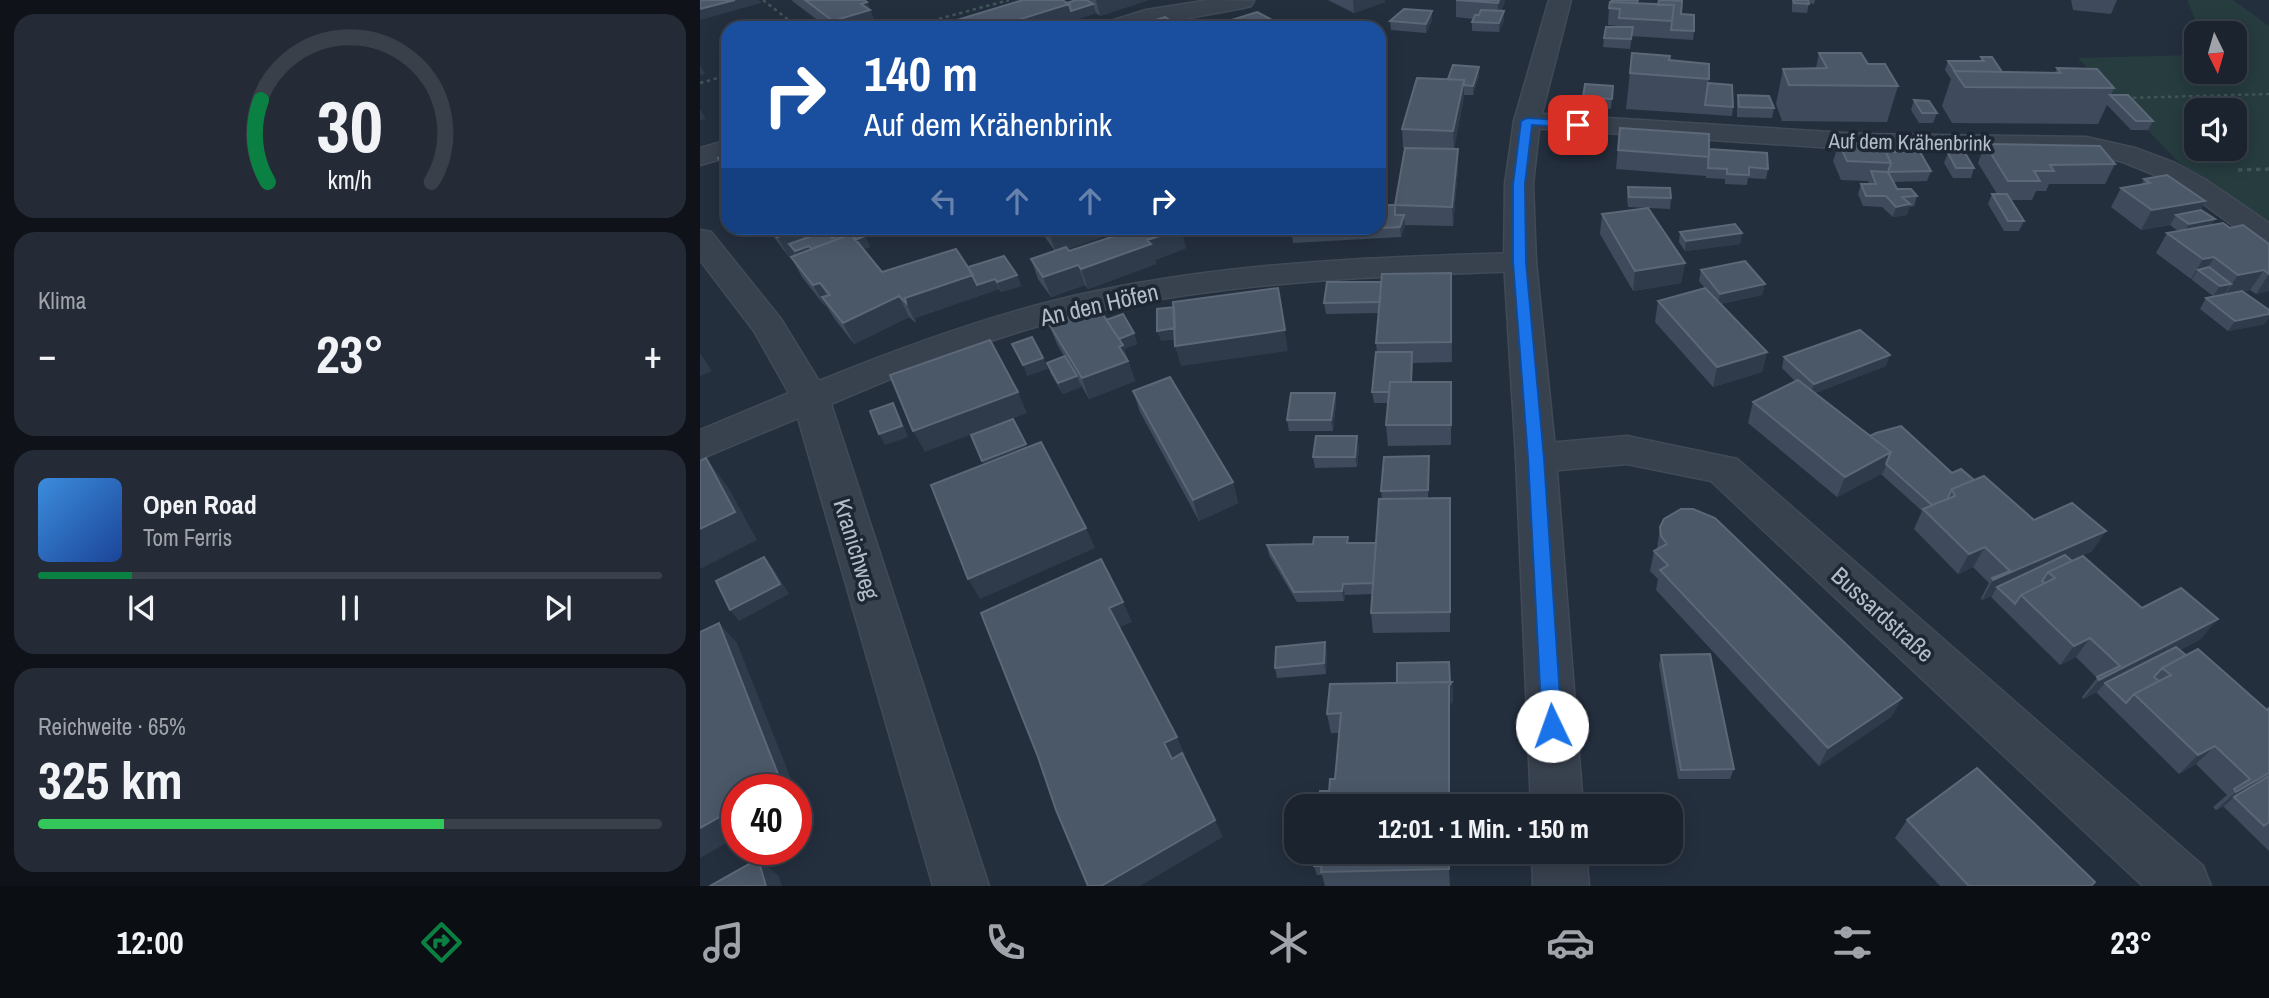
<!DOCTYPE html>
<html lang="de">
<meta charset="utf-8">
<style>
:root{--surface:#1b232e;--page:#242b36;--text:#f1f3f6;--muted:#a0a4aa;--line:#39404a;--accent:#0b8043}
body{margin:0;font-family:"Archivo Narrow",sans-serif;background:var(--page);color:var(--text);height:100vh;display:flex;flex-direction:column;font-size:26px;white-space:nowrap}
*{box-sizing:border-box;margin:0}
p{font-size:23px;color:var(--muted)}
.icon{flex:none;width:38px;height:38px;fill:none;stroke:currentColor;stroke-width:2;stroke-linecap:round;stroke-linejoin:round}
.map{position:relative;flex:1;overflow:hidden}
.sheet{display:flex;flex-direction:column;gap:14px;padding:14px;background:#0f1319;width:700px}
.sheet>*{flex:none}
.hud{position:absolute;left:21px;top:21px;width:665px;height:214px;border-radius:21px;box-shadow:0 4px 18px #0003,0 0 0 2px var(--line);background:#1a4fa0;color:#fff;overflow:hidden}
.needle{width:46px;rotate:175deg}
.tools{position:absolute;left:1484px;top:21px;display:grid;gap:14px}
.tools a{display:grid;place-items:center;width:63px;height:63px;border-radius:14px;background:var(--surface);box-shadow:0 4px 18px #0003,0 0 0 2px var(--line);font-size:35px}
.speed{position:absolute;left:21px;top:774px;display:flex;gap:14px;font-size:35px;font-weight:700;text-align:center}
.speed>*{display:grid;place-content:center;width:91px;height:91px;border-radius:50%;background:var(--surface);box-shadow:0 4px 18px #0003,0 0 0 2px var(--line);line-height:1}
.speed .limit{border:10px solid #d22;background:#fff;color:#111}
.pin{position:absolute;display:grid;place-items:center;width:60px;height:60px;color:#fff;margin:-30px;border-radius:14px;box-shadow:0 4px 10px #0006}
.me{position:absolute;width:77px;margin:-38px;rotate:357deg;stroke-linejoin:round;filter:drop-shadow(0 0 5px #0008)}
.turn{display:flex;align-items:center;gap:24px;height:147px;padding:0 28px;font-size:32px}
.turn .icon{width:91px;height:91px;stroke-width:2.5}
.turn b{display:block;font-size:49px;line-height:60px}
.lanes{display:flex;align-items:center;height:66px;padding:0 28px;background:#0003;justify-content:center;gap:35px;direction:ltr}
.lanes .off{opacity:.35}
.big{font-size:52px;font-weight:700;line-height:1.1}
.sheet .card{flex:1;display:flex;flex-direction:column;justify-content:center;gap:10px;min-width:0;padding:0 24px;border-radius:21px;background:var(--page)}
.sheet .dial{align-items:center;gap:0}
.dial svg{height:182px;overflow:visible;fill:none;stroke:var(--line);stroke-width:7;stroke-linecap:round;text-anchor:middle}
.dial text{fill:var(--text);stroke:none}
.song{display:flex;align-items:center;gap:21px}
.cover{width:84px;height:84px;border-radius:10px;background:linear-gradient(135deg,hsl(210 70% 55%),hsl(220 70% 35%))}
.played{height:7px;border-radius:4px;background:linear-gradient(90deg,var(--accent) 15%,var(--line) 15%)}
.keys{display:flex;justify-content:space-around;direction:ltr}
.heat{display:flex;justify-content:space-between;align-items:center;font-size:38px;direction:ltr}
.charge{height:10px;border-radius:5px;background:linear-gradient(90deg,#34c759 65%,var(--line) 0)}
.trip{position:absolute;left:584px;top:794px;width:399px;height:70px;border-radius:21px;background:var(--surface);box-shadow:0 4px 18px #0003,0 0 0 2px var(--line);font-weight:700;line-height:70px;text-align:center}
.tabs{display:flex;height:112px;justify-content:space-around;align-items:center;background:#0b0e12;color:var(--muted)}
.tabs .icon{width:49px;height:49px}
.tabs .active{color:var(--accent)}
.tabs b{font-size:32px;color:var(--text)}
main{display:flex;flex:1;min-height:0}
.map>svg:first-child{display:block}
.green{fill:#263c3f;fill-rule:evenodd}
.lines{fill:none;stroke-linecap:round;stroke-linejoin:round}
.minor-casing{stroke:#414a57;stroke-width:3}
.tertiary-casing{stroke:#414a57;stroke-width:3}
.path-far1{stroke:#3f5557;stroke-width:2.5;stroke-dasharray:3.5 3.5;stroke-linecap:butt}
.path{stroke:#3f5557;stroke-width:3.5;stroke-dasharray:4.5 4.5;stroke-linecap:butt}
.minor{fill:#38414e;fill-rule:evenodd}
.tertiary{fill:#38414e;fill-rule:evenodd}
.wall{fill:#3f4b5c;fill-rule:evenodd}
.shaded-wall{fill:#2f3b4b}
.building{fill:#4b5868;stroke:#5c6777;stroke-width:2}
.route{fill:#1a73e8;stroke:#114b97;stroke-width:2}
.labels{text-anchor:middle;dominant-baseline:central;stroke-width:7;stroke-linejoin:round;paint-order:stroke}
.far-street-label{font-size:21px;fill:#b4bcc9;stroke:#1d2633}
.street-label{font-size:24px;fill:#b4bcc9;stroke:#1d2633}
</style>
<main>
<section class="sheet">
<div class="card dial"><svg viewBox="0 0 100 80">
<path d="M14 69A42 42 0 1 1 86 69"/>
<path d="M14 69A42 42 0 0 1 11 33" stroke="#0b8043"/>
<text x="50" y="56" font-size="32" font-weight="700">30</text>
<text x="50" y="72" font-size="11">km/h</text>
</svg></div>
<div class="card"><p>Klima</p>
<div class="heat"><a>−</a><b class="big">23°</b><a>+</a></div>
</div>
<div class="card">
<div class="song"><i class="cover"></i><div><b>Open Road</b><p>Tom Ferris</p></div></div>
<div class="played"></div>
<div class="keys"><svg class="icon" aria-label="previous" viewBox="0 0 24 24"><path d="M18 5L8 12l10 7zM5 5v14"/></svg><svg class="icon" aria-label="pause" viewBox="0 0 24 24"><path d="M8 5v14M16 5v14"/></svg><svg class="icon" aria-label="next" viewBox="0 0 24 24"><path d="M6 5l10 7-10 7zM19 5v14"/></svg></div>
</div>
<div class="card"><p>Reichweite · 65%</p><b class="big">325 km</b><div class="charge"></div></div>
</section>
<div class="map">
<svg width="1569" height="886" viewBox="0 0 1569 886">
<rect width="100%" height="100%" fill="#242f3e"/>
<path class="green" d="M1487,0H1533L1569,26V227L1490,174L1378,58L1496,55V72H1535V33H1501ZM1496,110H1535V149H1496Z"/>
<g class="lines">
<g class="minor-casing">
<path id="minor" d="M0,0H12L9,5L1,7Z
M509,0L554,1L551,6L543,8L435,28H401L404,23L446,10Z
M827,113L1163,134L1386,137L1435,148L1475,163L1506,180L1569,223V246L1558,244L1501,202L1455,175L1423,162L1386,153L1163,150L818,127L814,121L818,115Z
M28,140V157L0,165V148Z
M0,230L11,232L81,319L119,381C207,345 303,310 397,291C537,262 677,257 820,253L831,255L836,262L831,269L820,271C680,276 540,281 402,310C310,329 217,367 131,404L289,886H233L98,418L0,459V430L89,393L54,331L0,260Z
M927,436L1037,459L1503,866L1511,886H1443L1011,481L927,464L836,472L822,468L816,458L822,448L836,444Z"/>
</g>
<g class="tertiary-casing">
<path id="tertiary" d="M849,0H871L840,121L833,184L836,262L856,458L883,807H831L816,458L804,262L805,184L814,121Z
M832,852H886L889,886H833Z"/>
</g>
<path class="path-far1" d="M63,0L99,28
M205,28L309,0
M0,83L28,75
M1426,98L1569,94"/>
<path class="path" d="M1538,170L1569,169"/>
<use href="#minor" class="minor"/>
<use href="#tertiary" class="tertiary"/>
</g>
<path class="wall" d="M91,0H164L167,2L177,27L128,28Z
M376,0H448L400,16L396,13L351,28H234V27L367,3Z
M628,0H684L685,2L654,13Z
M756,0H805L801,11H804V20L799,32L772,31V22L773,19L756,17Z
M1092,0H1115L1114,4L1109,3L1107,13L1092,12Z
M1371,0H1417L1411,14L1373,10Z
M938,3L981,14L994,31L993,40L932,36L930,49L903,47L904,38L918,27V26L908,25L909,8Z
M732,20L726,33L691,30L690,21Z
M932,53L970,60L1009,79L1008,83L1033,107L1032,116L926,109Z
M1119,53L1168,64L1198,86L1187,122L1082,121L1076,104L1083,69L1116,68Z
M1281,57L1302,72L1355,73L1357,68L1414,88L1411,95L1453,121L1448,130H1431L1407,105L1398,124L1252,123L1242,106L1251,79L1245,70L1248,61H1280Z
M779,67V76L773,95H764L754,149L758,168L753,226L705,225L701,237L593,243L592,233L695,205L715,148H703L702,129L748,79Z
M913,86L911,109L882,106L883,97Z
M1038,95L1074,108L1072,118L1037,117V104Z
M1214,100L1237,113L1233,123H1219L1211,110Z
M920,128L1009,149L1068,169L1066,179L1048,178L1047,185L1025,184V179L1006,178V176L916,169Z
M1139,143L1186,152L1231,171L1227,181L1193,182L1197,189L1217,196L1214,206L1209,207L1207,215L1193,217L1182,207L1163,206L1158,194L1161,184H1169L1168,181L1141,180L1133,161Z
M1285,144L1415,164L1405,184H1349L1346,191H1336L1332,200H1311L1324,221L1319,231H1304L1288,204L1292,194H1297L1278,163Z
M1248,153L1274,168L1271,178H1253L1244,163Z
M1444,179L1505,201L1500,211L1512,225L1530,228L1569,244V291L1556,294L1550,290L1544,291L1565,324L1528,331L1500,309L1506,298L1513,296L1492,280V279H1491L1456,253L1467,233L1478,231L1470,225L1441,230L1411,207L1421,188L1442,184Z
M928,187L971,198L970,209L948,208L985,263L981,283L933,291L900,234L902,214L948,208L928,207L927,197Z
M67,228H135L139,235L165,236L170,247L163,249L182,272L268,267L317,275L321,286L301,292L299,289L215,318L216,323L209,317L154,344L134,318L126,305L125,306L102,277L91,257L95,254L89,257Z
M338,228H480L486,248L455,260L456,264L388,289L385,285L351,297L338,279L331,259L355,251ZM426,229L428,231L369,251L367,249Z
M528,228H558L536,235Z
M980,232L1042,233L1040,244L985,251L979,242Z
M1001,270L1065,284L1062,295L1020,304L1067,352L1062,372L1013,387L955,322L958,301L1005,288L999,281Z
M751,273L752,362L713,363L712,382H751V445L688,446L686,425L688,403H674L672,392L677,352L676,343L679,313L626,314L624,303L681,282Z
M406,320L434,333L437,344L424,349L435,381L389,399L380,383L381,387L363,394L351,374L347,363L364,356L357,344L349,324Z
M1084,357L1186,366L1115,393L1170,436L1252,473L1274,480L1334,520L1406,531L1392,551L1371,561L1442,608L1501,639L1480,650L1567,710L1569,708V851L1523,806H1524L1516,810L1513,807L1527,795L1496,764L1479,774L1397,693V692L1383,699L1382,697L1397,678L1376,657L1360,665L1291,597L1292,596L1282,600L1281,598L1289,583L1273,567L1258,574L1214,529L1222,511L1181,474L1137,497L1048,423L1053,402L1095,381L1082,368Z
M433,391L533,482L538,503L499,521L440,412Z
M635,393L636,403L633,431H589L587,420Z
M659,447L657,467L615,468L613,457Z
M729,456L728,498H750V632L673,633L671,613L672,594L645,595L644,601L597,602L569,555L567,545L676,543L682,499L681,491Z
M960,527L1202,698L1191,717L1119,766L956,590L958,579L950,571L954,551L957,549Z
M625,642L627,653L626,674L577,678L575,668Z
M961,655L1034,769L1030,779H978L959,665Z
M750,682H752L753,701L750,705V807H619L629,791L635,779L639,733H631L627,714Z
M1207,820L1391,886H1240L1195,838Z
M748,852L750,886H625L622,875H617L614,866Z"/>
<path class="shaded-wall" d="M35,0H59L61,3L0,20V9Z
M396,0H448L400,16Z
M653,0H684L685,2L654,13Z
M799,0H805V2L797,20L798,3Z
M167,2L177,27L136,28L133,21L161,4Z
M369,4H393L396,13L351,28H292Z
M732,11V20L726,33V24Z
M804,11V20L799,32V23Z
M476,24L477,28H463Z
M0,65L5,74L0,75Z
M779,67V76L773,95V86Z
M764,80V98L754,150L753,131Z
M682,96V105L679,107V97Z
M0,109L6,119L0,120Z
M680,147L681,157L679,164V151Z
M758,149V168L753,226L752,207Z
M1505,201L1494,221L1476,215L1470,225L1441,230L1452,210Z
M1210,204L1207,215L1193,217L1196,207Z
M704,215L705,225L701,237L700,227Z
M1515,219L1509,229L1483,234L1489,224Z
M104,228H135L141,238L101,262L89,244L95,254L89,257L77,237Z
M366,228H426V229L356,253L349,233Z
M534,228H558L536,235Z
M481,229L486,248L455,260L456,264L388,289L381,269L447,240Z
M1042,233L1040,244L985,251L986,241Z
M165,236L170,247L122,265L116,255Z
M1514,257L1504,274L1498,270L1492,279H1491L1503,259Z
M985,263L981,283L933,291L935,271Z
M378,265L385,285L351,297L343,277Z
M1564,270L1550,290L1525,295L1538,275Z
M1569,274V291L1556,294Z
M273,275L295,279L299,289L215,318L216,323L206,303L205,298Z
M317,275L321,286L301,292L297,282Z
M120,283L131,303L122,297L126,305L125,306L113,285Z
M1065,284L1062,295L1018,304L1020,294Z
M1531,284L1524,295L1513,296L1520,286Z
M578,288L588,351L481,366L475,346Z
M199,296L209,317L154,344L143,323Z
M1569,314V318L1565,324L1528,331L1535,321Z
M476,328L479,339L461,341L457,331Z
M434,333L437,344L424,349L435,381L389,399L382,378L417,340Z
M1067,352L1062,372L1013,387L1017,367Z
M0,353L12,371L0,376Z
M1190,355L1186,366L1110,395L1114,384Z
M343,358L348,369L327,376L323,365Z
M377,376L381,387L363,394L358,383Z
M751,382L752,402L751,445Z
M318,392L327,413L225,452L213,431Z
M635,393L636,403L633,431L631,420Z
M193,403L199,414L208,437L185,445L179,434Z
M657,436L659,447L657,467L655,457Z
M326,444L331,455L288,472L282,461Z
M1191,452L1183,473L1137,497L1145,477Z
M6,458L28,487L57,540L0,569V529Z
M533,482L538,503L499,521L493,500Z
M750,498L751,518L750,632Z
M386,528L395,548L280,599L268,579Z
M1406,531L1392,551L1302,591L1297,587L1292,596L1282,600L1293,580Z
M1285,547L1273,567L1258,574L1269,554Z
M64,557L73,568L89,594L39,621L30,610Z
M643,584L645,595L644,601L642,591Z
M423,602L432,622L418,628L409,608Z
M1518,619L1501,639L1409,686L1405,683L1397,692L1383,699L1399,680Z
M19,623L37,643L95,789H67Z
M1390,638L1376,657L1360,665L1374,646Z
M625,642L627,653L626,674L624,663Z
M752,682L753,701L750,705V807H749L750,685Z
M1202,698L1191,717L1119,766L1128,748Z
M477,737L485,755L472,762L464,743Z
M1515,746L1496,764L1479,774L1498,755Z
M1569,773V779L1534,797L1524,806L1516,810L1536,792Z
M96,792L100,800L96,802Z
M37,807V837L0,858V828Z
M515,820L523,837L440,886H401Z
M58,859L79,876L82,886H66Z"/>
<path class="building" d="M5,0H35L0,9V1Z
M105,0H164L167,2L161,4L170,10L133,21Z
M323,0H362L369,4L292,28H235L234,27Z
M376,0H386L393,4L371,11L369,4L367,3Z
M756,0H799L798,3Z
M912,0H938L937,3L911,2Z
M959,0L982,1L981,14L994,15V31L971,30L974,5H958Z
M1093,0H1108L1109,4L1094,3Z
M910,2L974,5L972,21L919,18L920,9L909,8Z
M704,9L732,11L726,24L690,21Z
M781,10L804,11L799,23L772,22L775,15H779Z
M557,12L587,28H531L522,23Z
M465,17L476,24L463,28H429Z
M906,27H933L931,39L904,38Z
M932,53L970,56L969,60L1009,64V79L930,73Z
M1119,53H1161L1168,64H1185L1198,86L1089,85L1083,69L1127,68Z
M1281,57H1292L1302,72L1255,71L1248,61H1284Z
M753,65L779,67L773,86L764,85V80L748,79Z
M1357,68L1397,69L1414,88L1265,87L1254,71L1361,73Z
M717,78L764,80L753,131L702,129Z
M1008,83L1032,85L1033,107L1005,105Z
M885,84L913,86L912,99L883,97Z
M1038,95L1069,96L1074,108L1039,107Z
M1410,95H1428L1453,121H1436Z
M1214,100L1229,101L1237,113H1222Z
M920,128L1009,134V157L918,150Z
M1139,143H1181L1191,163L1147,161Z
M1285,144L1400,146L1415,164L1350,165L1354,171H1334L1340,181H1308Z
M705,148L758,149L752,207L695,205Z
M1009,149L1067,153L1068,169L1049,167V175L1027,174V169L1008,168Z
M1186,152H1220L1231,171L1188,172L1191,163Z
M1248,153H1265L1274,168H1256Z
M28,155V172L18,158Z
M1171,171L1188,172L1197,189H1211L1217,196L1202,197L1210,204L1196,207L1186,196H1166L1161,184H1176Z
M1467,175L1505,201L1452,210L1421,188L1450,183L1444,179Z
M928,187L970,188L971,198L929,197Z
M1292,194H1307L1324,221H1308Z
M679,205H695V215H704L700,227L592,233V228H679Z
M948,208L985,263L935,271L902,214Z
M1501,210L1515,219L1489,224L1476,215Z
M1523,223L1530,228L1543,225L1569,244V274L1564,270L1538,275L1514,257L1503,259L1467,233Z
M1035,224L1042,233L986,241L980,232Z
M70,228H104L77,237Z
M157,228L165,236L155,240L151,234L111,249L109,246L95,251L89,244L126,231L132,238Z
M345,228H366L349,233Z
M435,228H480L481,229L447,240L451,244L381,269L378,265L343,277L331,259L366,247L369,251L436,229Z
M151,234L182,272L256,249L273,275L205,298L206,303L199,296L143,323L122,297L130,295L120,283L113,285L91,257Z
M304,256L317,275L297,282L295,279L277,285L268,267Z
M1045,261L1065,284L1020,294L1001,270Z
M1509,267L1531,284L1520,286L1498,270Z
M751,273V342L676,343L682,274Z
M627,282H681L680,302L624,303Z
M578,288L585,330L475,346L473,302Z
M1005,288L1067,352L1017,367L958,301Z
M1542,291L1569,310V314L1535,321L1506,298Z
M398,307L423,345L419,347L428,361L382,378L349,324Z
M474,307L475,328L457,331V309Z
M423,314L434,333L419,339L406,320Z
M1160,330L1190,355L1114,384L1084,357Z
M332,337L343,358L323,365L312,344Z
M290,340L318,392L213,431L190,375Z
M676,352H712L711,382H690L689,392H672Z
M365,356L377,376L358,383L347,363Z
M470,377L533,482L493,500L433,391Z
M1098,380L1191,452L1145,477L1053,402Z
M690,382H751V425H686Z
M591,393H635L631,420H587Z
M193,403L202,426L179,434L170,411Z
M313,419L326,444L282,461L271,435Z
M1201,426L1252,473L1261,469L1274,480L1252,489L1247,499L1232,505L1186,464L1191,452L1170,436L1176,433Z
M616,436H657L655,457H613Z
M341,442L386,528L268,579L231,485Z
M729,456L728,490L681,491L684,457Z
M6,458L35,512L0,529V461Z
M1284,476L1334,520L1372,503L1406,531L1293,580L1292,578L1310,571L1285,547L1269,554L1223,509L1255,496L1252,489Z
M750,498V612L671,613L679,499Z
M981,509H993L1015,518L1202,698L1128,748L960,570L968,565L954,551L967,544L961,536L960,527L964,519Z
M614,537H648L647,543H676L673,583L643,584L642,591L594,592L567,545L613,544Z
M1365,555L1372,561L1348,572L1342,581L1345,583L1321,595L1315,604L1297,587Z
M1383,556L1442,608L1481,588L1518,619L1399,680L1397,677L1420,666L1390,638L1374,646L1321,595L1355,578L1348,572Z
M64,557L80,584L30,610L16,581Z
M401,559L423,602L409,608L477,737L464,743L472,759L482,753L515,820L401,886H388L356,810L338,757L281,613Z
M19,623L81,782L67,789H37V807L0,828V632Z
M625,642L624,663L575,668L576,647Z
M1476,647L1486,655L1462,668L1454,677L1459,681L1434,694L1426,703L1405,683Z
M1498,649L1567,710L1569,708V773L1536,792L1534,789L1550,779L1515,746L1498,755L1434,694L1471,675L1462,668Z
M1010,654L1034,769L981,770L961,655Z
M749,662L750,682L697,683V663Z
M752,682L749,686V807H628L630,779H635L641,713L627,714L630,684Z
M1277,768L1395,882L1391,886H1269L1207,820Z
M1569,776V822L1564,826L1534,797Z
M620,791H629L628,807H619Z
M615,852H623L622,866H614Z
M623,852H748L749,869L621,872Z
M58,859L66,886H10Z"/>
<path class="route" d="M827,118L878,121L883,125L878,128L832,125L825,184L826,262L844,458L862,726L859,733L852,735L845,733L842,726L828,458L813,262V184L821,121Z"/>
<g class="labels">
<g class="far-street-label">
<text transform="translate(1210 142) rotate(1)">Auf dem Krähenbrink</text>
</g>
<g class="street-label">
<text transform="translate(399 304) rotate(-13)">An den Höfen</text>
<text transform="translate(157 549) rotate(73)">Kranichweg</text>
<text transform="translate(1183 614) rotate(42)">Bussardstraße</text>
</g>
</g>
</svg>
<div class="tools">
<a><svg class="needle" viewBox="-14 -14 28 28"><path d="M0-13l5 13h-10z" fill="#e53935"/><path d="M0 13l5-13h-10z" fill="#a0a4aa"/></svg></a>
<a><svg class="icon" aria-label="sound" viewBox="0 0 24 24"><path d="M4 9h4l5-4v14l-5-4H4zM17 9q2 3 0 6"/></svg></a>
</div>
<div class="speed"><div class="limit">40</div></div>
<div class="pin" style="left:878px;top:125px;background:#d93025"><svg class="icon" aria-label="arrive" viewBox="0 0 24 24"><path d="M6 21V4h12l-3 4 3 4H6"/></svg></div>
<svg class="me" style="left:852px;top:726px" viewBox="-20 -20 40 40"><circle r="19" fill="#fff"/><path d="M0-13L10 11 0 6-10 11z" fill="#1a73e8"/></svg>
<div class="trip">12:01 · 1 Min. · 150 m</div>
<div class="hud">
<div class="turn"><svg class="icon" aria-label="right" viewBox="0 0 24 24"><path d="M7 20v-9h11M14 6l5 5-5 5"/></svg><div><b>140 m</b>Auf dem Krähenbrink</div></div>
<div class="lanes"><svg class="icon off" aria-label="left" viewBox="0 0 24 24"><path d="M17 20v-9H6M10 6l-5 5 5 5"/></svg><svg class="icon off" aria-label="ahead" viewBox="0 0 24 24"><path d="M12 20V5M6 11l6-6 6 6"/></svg><svg class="icon off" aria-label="ahead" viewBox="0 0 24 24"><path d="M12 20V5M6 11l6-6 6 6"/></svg><svg class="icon" aria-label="right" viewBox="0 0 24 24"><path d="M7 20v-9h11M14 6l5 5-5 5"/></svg></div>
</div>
</div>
</main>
<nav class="tabs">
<b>12:00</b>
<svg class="icon active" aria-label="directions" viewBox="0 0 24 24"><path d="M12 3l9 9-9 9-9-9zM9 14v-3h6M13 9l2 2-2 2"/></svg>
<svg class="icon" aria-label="music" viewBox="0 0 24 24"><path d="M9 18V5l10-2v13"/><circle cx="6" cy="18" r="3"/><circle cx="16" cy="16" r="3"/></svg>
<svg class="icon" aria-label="phone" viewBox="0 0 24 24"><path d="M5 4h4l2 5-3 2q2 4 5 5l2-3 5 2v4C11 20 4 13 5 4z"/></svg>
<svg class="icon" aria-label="climate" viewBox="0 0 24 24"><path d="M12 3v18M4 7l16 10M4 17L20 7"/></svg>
<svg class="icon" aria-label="car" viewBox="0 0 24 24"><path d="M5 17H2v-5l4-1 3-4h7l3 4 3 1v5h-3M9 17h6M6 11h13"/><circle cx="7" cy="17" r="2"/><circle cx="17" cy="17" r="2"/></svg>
<svg class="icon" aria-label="filters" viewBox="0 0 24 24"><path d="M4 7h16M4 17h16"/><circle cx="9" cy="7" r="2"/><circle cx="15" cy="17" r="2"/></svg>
<b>23°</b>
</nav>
